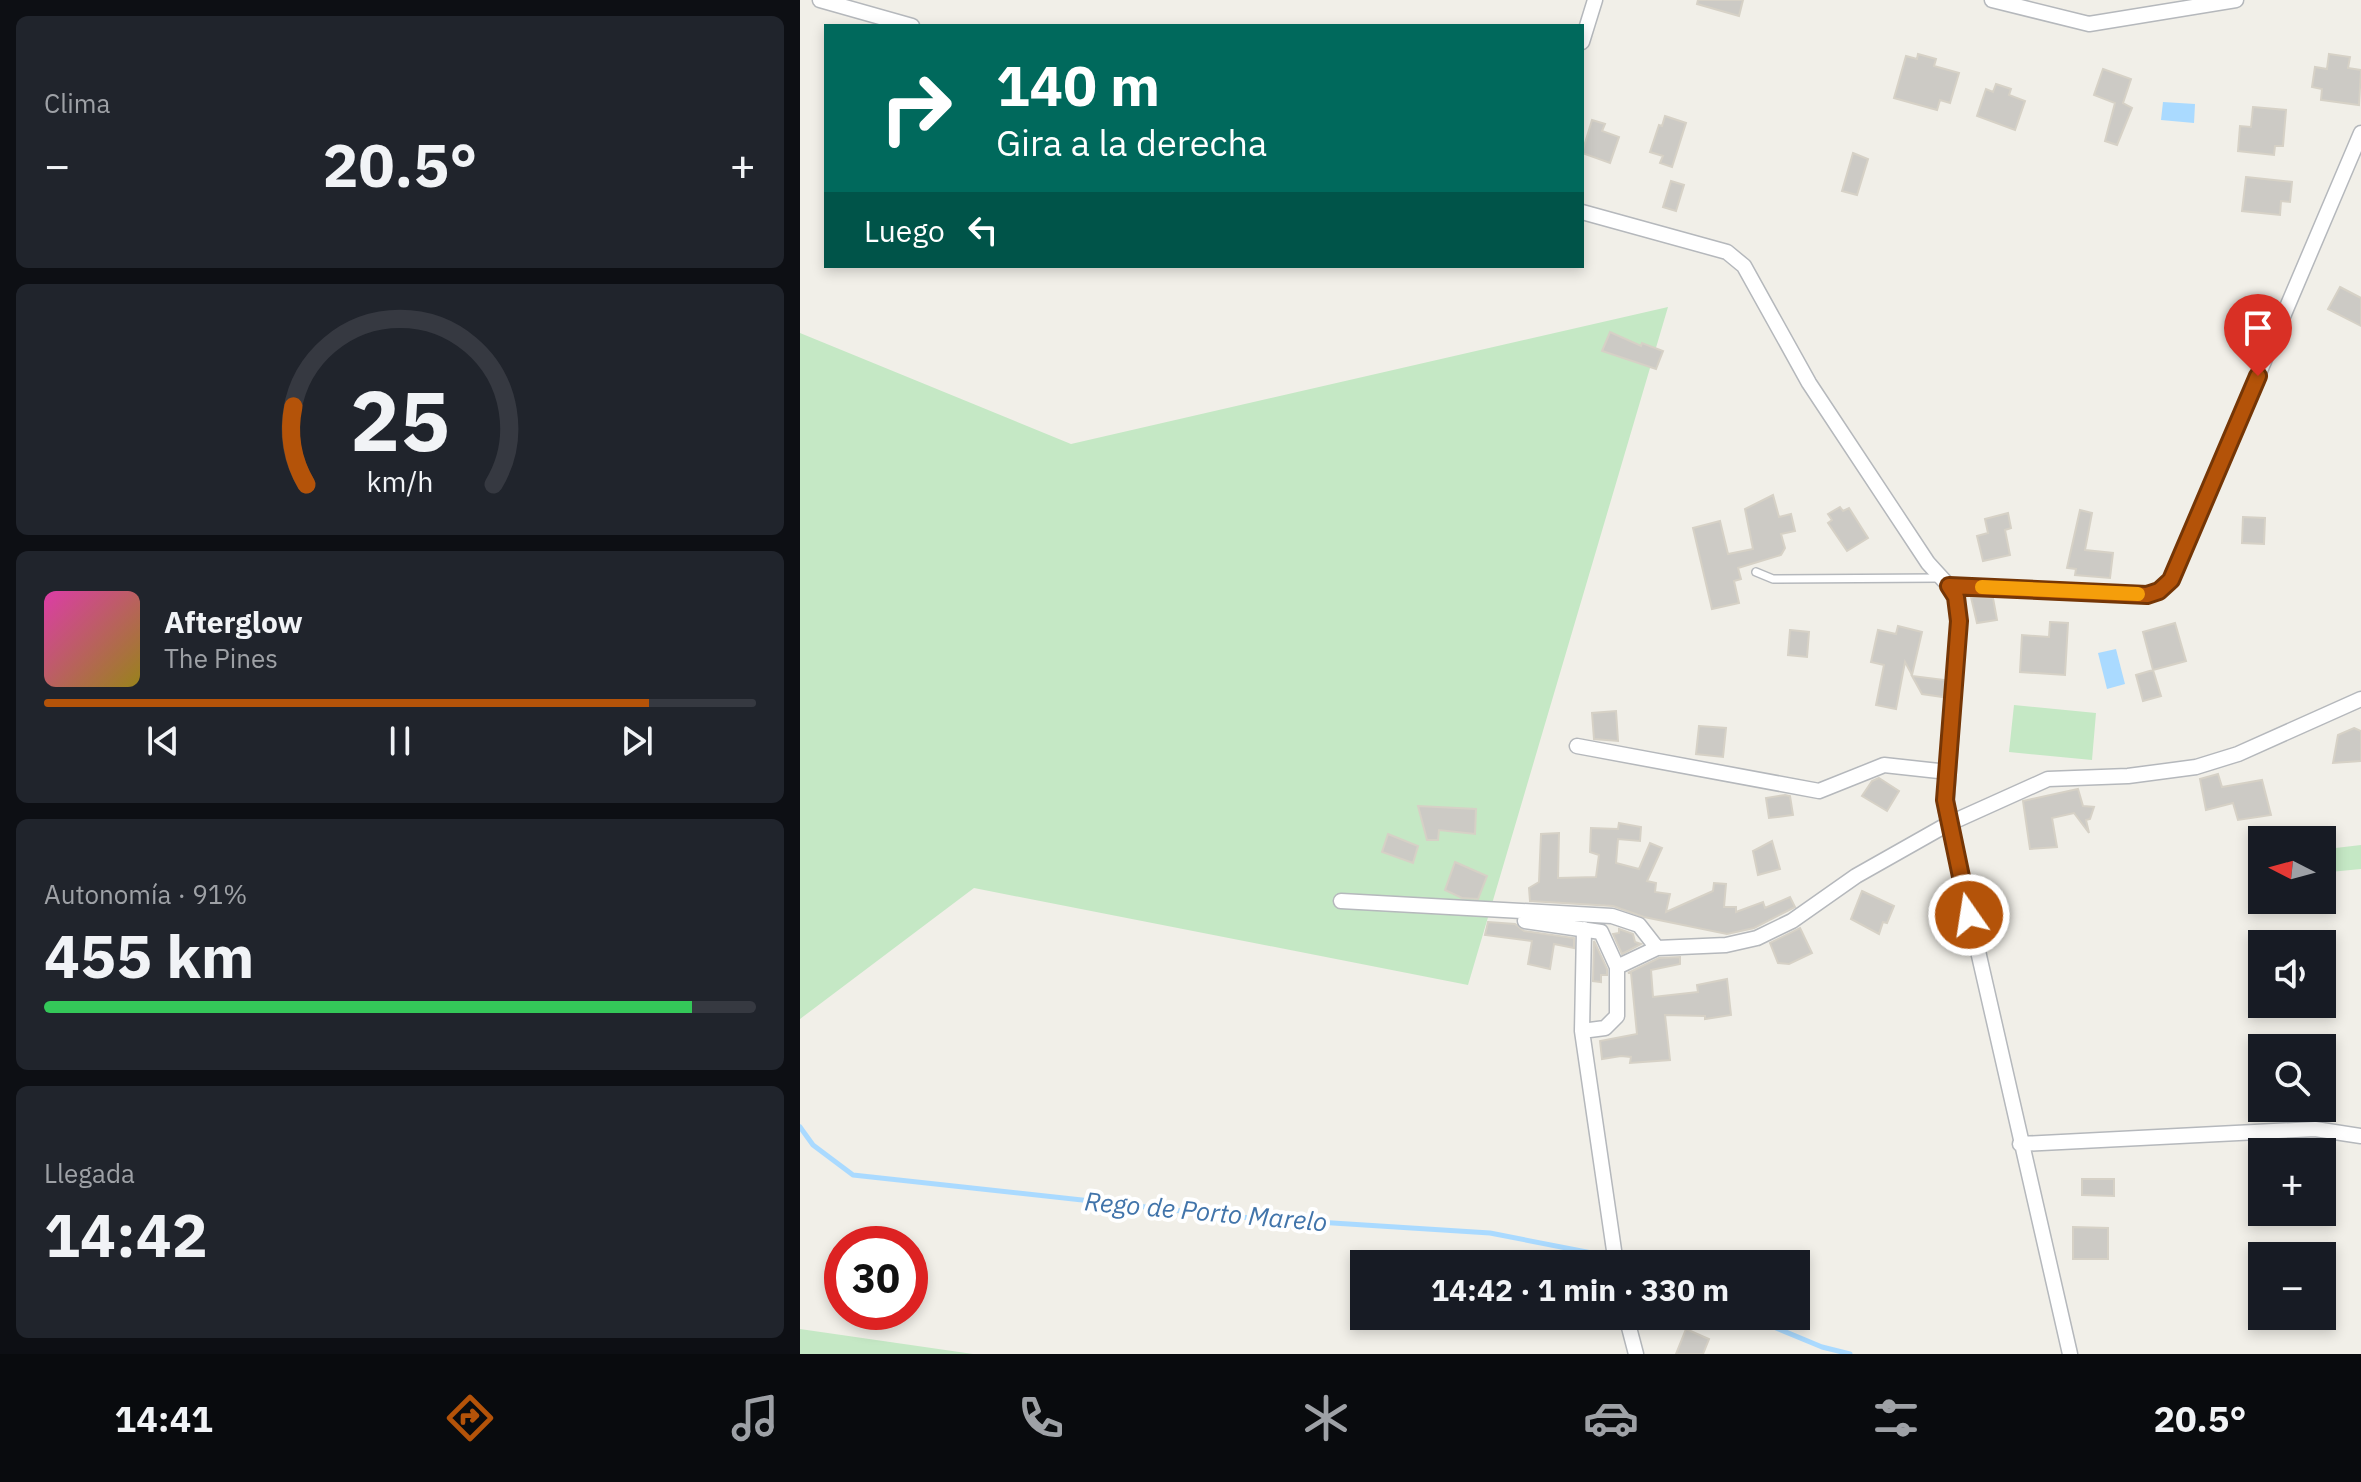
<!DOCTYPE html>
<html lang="es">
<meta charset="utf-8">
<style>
:root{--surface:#171b24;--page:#20242c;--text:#f1f3f6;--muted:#9ea1a6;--line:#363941;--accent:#b45309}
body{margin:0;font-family:"IBM Plex Sans",sans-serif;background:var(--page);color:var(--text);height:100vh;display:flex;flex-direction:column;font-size:30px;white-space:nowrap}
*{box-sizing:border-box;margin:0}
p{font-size:26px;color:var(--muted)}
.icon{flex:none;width:44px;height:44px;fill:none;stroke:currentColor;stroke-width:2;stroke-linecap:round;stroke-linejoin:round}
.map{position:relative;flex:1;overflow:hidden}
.sheet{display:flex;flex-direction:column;gap:16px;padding:16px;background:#0d0f14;width:800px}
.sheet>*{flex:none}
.banner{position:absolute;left:24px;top:24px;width:760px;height:244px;border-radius:0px;box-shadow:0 4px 12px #0003;background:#00695c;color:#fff;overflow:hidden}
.needle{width:52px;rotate:276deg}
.fabs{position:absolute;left:1448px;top:826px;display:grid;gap:16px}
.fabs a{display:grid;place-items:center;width:88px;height:88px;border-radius:0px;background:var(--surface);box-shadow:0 4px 12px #0003;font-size:40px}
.speed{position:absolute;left:24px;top:1226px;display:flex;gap:16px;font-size:40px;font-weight:700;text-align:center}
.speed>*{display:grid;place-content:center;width:104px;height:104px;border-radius:50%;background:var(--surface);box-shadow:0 4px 12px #0003;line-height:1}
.speed .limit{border:12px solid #d22;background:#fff;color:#111}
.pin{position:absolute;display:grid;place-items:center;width:68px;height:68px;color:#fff;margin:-82px -34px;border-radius:50% 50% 50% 0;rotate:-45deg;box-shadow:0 0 8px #0007}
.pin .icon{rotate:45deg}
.me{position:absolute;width:88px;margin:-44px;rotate:347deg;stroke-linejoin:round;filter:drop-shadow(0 0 6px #0008)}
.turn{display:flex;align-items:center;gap:28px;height:168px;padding:0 40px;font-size:36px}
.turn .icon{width:104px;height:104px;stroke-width:2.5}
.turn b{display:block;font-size:56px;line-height:68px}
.then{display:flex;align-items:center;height:76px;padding:0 40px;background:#0003;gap:16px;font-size:30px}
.big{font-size:60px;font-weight:700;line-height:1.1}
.sheet .tile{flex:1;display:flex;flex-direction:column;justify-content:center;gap:12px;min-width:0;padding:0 28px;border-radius:12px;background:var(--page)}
.sheet .dial{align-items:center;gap:0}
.dial svg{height:208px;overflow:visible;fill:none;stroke:var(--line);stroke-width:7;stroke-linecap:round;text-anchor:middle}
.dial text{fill:var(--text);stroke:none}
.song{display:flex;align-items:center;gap:24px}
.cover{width:96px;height:96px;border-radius:12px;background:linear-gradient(135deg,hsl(320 70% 55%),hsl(50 70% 35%))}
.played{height:8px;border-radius:4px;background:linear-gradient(90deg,var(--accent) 85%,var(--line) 85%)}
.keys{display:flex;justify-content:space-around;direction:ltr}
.heat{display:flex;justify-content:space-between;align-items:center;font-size:44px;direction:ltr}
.charge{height:12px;border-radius:6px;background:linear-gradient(90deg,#34c759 91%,var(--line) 0)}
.trip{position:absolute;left:550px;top:1250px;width:460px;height:80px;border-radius:0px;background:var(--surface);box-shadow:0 4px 12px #0003;font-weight:700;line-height:80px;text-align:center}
.menu{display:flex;height:128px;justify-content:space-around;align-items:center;background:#090b0e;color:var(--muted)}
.menu .icon{width:56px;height:56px}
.menu .active{color:var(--accent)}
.menu b{font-size:36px;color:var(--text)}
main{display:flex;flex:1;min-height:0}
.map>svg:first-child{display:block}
.green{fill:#c5e8c5}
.water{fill:#aadaff}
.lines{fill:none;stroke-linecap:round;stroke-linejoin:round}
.stream{stroke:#aadaff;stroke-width:5}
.building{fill:#cccac5;stroke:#d6d1c6;stroke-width:2}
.lane-casing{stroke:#b5b8bc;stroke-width:10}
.street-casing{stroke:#b5b8bc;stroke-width:17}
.lane{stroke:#fff;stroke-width:7}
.street{stroke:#fff;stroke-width:14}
.route-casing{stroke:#753606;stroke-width:20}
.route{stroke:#b45309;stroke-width:14}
.slow{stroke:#f59e0b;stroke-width:14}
.labels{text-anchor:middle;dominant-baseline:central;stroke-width:8;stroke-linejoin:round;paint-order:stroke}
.water-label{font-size:26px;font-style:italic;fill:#4174aa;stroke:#fff}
</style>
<main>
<section class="sheet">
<div class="tile"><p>Clima</p>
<div class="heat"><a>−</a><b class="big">20.5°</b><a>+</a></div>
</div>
<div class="tile dial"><svg viewBox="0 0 100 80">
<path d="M14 69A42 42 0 1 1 86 69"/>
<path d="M14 69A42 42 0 0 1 9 39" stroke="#b45309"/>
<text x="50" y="56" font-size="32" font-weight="700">25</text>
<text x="50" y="72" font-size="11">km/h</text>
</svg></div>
<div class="tile">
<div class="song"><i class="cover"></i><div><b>Afterglow</b><p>The Pines</p></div></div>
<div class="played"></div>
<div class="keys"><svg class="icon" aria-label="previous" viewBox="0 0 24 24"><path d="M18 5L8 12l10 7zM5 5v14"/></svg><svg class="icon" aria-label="pause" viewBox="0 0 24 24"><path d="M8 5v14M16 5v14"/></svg><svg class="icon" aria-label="next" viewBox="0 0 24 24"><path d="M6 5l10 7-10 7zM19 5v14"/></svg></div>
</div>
<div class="tile"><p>Autonomía · 91%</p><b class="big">455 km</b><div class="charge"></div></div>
<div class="tile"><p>Llegada</p><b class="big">14:42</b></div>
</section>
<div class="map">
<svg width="1561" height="1354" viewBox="0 0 1561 1354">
<rect width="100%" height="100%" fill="#f1efe8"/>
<path class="green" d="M868,307L668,985L174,888L0,1019V333L271,444Z
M1214,705L1296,713L1292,760L1209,752Z
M1561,845V869L1530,872L1527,849Z
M0,1329L173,1354H0Z"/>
<path class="water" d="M1363,102L1395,104L1394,123L1361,120Z
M1316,649L1325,684L1307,689L1298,653Z"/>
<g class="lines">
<path class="stream" d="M0,1127L13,1145L53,1175L437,1217L690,1233L802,1255L829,1264
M947,1316L1022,1347L1050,1354"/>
</g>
<path class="building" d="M898,0H943L939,16L897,4Z
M1118,54L1136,59L1134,66L1159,73L1150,103L1140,100L1137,110L1094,98L1106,56L1117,59Z
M1529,54L1550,57L1548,68L1561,70L1559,105L1521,100L1522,89L1512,87L1515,67L1527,69Z
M1303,69L1331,79L1323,103L1332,108L1317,145L1305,141L1315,103L1294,95Z
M1196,84L1211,89L1209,95L1225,101L1215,130L1177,116L1186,89L1193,92Z
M1453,107L1486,110L1483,146H1475L1474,155L1438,151L1440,126L1451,127Z
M865,116L886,123L872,167L860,163L863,156L850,152L859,125L862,126Z
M792,120L805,124L802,131L819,137L810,163L782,153Z
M1053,153L1068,159L1057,195L1042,191Z
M1446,177L1492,182L1490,202L1481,201L1480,215L1442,211Z
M871,181L884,185L876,211L863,207Z
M1540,287L1561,298V326L1528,309Z
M810,332L841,346L842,343L863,351L856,369L802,351Z
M973,495L979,517L991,514L995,531L981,534L985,548L981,555L938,568L941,579L934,581L939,603L912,609L893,528L920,521L928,554L953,549L945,509Z
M1040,507L1043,511L1049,508L1068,538L1047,551L1028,523L1032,520L1028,514Z
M1280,510L1292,513L1285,550L1313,553L1310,578L1275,575L1276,569L1267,568Z
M1208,513L1211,528L1205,530L1210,555L1183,561L1177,536L1188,533L1185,519Z
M1443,517L1465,518L1464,544L1442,543Z
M1171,597L1193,598L1197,620L1177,623Z
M1250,622L1268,623L1265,675L1220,672L1222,635L1249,637Z
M1375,623L1386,661L1353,670L1343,632Z
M1098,626L1122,632L1112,675L1105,662L1096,709L1076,705L1084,665L1071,662L1078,630L1096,634Z
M990,630L1009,632L1007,657L988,655Z
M1353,670L1361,696L1343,701L1336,675Z
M1112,676L1145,680L1143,697L1122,694Z
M816,711L818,741L794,739L792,713Z
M899,726L926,728L923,757L896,754Z
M1554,728L1561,731V761L1533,763L1538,735Z
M1418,774L1422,787L1462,780L1471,815L1438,820L1433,803L1406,810L1400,779Z
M1079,778L1099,791L1087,811L1062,796L1072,781Z
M1278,789L1283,806L1294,807L1290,819L1286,820L1289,833L1274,813L1252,818L1257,847L1230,849L1223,801Z
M985,795L990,796L993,815L969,818L966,798Z
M618,806L676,809L675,834L639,830L638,840H627Z
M819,823L841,827L840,841L818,839L816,863L839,869L850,843L862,848L847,881L856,883L855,892L870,894L866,912L913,891L914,883L926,884L924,907H936V912L963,902L965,908L990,897L995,907L954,928L927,934L844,917L813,906L730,901L729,888L739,882L741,834L759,833L758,878L796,877L799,855L790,852L791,828L818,829Z
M588,834L618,846L613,863L582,852Z
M972,841L980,869L958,875L953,851Z
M655,862L687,876L678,899L662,898L645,890Z
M1062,891L1094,906L1087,923L1083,922L1079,934L1051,919Z
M688,922L715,924L724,931L774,938V948L754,944L750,969L728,964L732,941L685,935Z
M1000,928L1012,953L989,964L978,963L970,943Z
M819,929L833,934L835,942L841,944L822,954L813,934L819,933Z
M794,941L807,969V975H801V982L793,981Z
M880,957V964L851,970L853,997L898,992L897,985L927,979L931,1015L905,1019V1016L865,1015L870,1060L830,1063L831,1057L821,1056L802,1059L800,1041L837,1034L831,973H828L859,958Z
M1282,1179H1314V1196L1282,1195Z
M1273,1227L1308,1228V1259H1273Z
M886,1329L909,1339L903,1354H876Z"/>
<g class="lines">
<g class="lane-casing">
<path id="lane" d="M956,572L973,579L1139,578"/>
</g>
<g class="street-casing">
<path id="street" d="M20,0L112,26
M1192,0L1289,24L1436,0
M782,42L795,0
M782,212L927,252L944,266L1009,383L1128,563L1149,586L1156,597L1159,621L1146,811L1270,1354
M1149,586L1347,595L1359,591L1371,580L1561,133
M777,746L1019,791L1084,765L1148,772
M541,901L812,916L839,925L857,948
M725,921L801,932L817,967
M784,929L782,1031L816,1264
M782,1031L805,1028L817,1016V967L857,948L926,945L957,938L992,921L1056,876L1148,824L1248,779L1328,776L1396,767L1438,754L1561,699
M1220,1144L1515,1129L1561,1136
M826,1316L836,1354"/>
</g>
<use href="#lane" class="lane"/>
<use href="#street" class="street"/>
</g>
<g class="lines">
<g class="route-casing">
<path id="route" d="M1169,915L1145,800L1159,621L1156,597L1149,586L1347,595L1359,591L1371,580L1458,376"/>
</g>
<use href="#route" class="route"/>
<path class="slow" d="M1182,587L1338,594"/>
</g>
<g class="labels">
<g class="water-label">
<text transform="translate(406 1211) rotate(5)">Rego de Porto Marelo</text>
</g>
</g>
</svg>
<div class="fabs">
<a><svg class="needle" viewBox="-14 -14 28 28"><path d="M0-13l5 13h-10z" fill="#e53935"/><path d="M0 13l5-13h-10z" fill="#9ea1a6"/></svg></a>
<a><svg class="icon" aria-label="sound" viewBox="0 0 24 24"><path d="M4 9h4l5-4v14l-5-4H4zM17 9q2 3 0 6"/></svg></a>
<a><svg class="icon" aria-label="search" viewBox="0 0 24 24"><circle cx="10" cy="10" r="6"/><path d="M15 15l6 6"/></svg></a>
<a>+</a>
<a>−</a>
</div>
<div class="speed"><div class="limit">30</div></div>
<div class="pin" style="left:1458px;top:376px;background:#d93025"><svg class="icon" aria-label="arrive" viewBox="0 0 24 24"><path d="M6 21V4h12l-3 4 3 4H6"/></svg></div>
<svg class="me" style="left:1169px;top:915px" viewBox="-20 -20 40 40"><circle r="17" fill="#b45309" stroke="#fff" stroke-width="3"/><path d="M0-11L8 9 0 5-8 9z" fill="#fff"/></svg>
<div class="trip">14:42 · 1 min · 330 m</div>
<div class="banner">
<div class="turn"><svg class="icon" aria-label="right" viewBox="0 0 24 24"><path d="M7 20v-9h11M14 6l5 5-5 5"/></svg><div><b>140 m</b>Gira a la derecha</div></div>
<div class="then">Luego<svg class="icon" aria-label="left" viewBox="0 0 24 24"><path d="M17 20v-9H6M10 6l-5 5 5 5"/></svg></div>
</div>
</div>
</main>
<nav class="menu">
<b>14:41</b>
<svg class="icon active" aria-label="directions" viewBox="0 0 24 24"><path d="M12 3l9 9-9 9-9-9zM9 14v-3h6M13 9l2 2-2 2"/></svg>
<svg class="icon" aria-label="music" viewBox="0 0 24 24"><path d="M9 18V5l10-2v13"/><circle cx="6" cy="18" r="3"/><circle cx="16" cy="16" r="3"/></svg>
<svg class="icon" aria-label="phone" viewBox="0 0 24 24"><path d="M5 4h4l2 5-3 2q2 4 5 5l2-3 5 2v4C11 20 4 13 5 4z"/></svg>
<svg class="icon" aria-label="climate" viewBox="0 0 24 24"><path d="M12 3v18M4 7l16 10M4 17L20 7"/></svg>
<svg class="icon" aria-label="car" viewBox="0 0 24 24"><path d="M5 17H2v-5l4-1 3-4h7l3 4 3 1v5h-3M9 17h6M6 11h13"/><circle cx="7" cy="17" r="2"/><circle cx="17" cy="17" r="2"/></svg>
<svg class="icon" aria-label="filters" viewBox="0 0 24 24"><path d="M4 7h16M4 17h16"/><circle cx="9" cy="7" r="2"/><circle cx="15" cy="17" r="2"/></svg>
<b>20.5°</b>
</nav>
